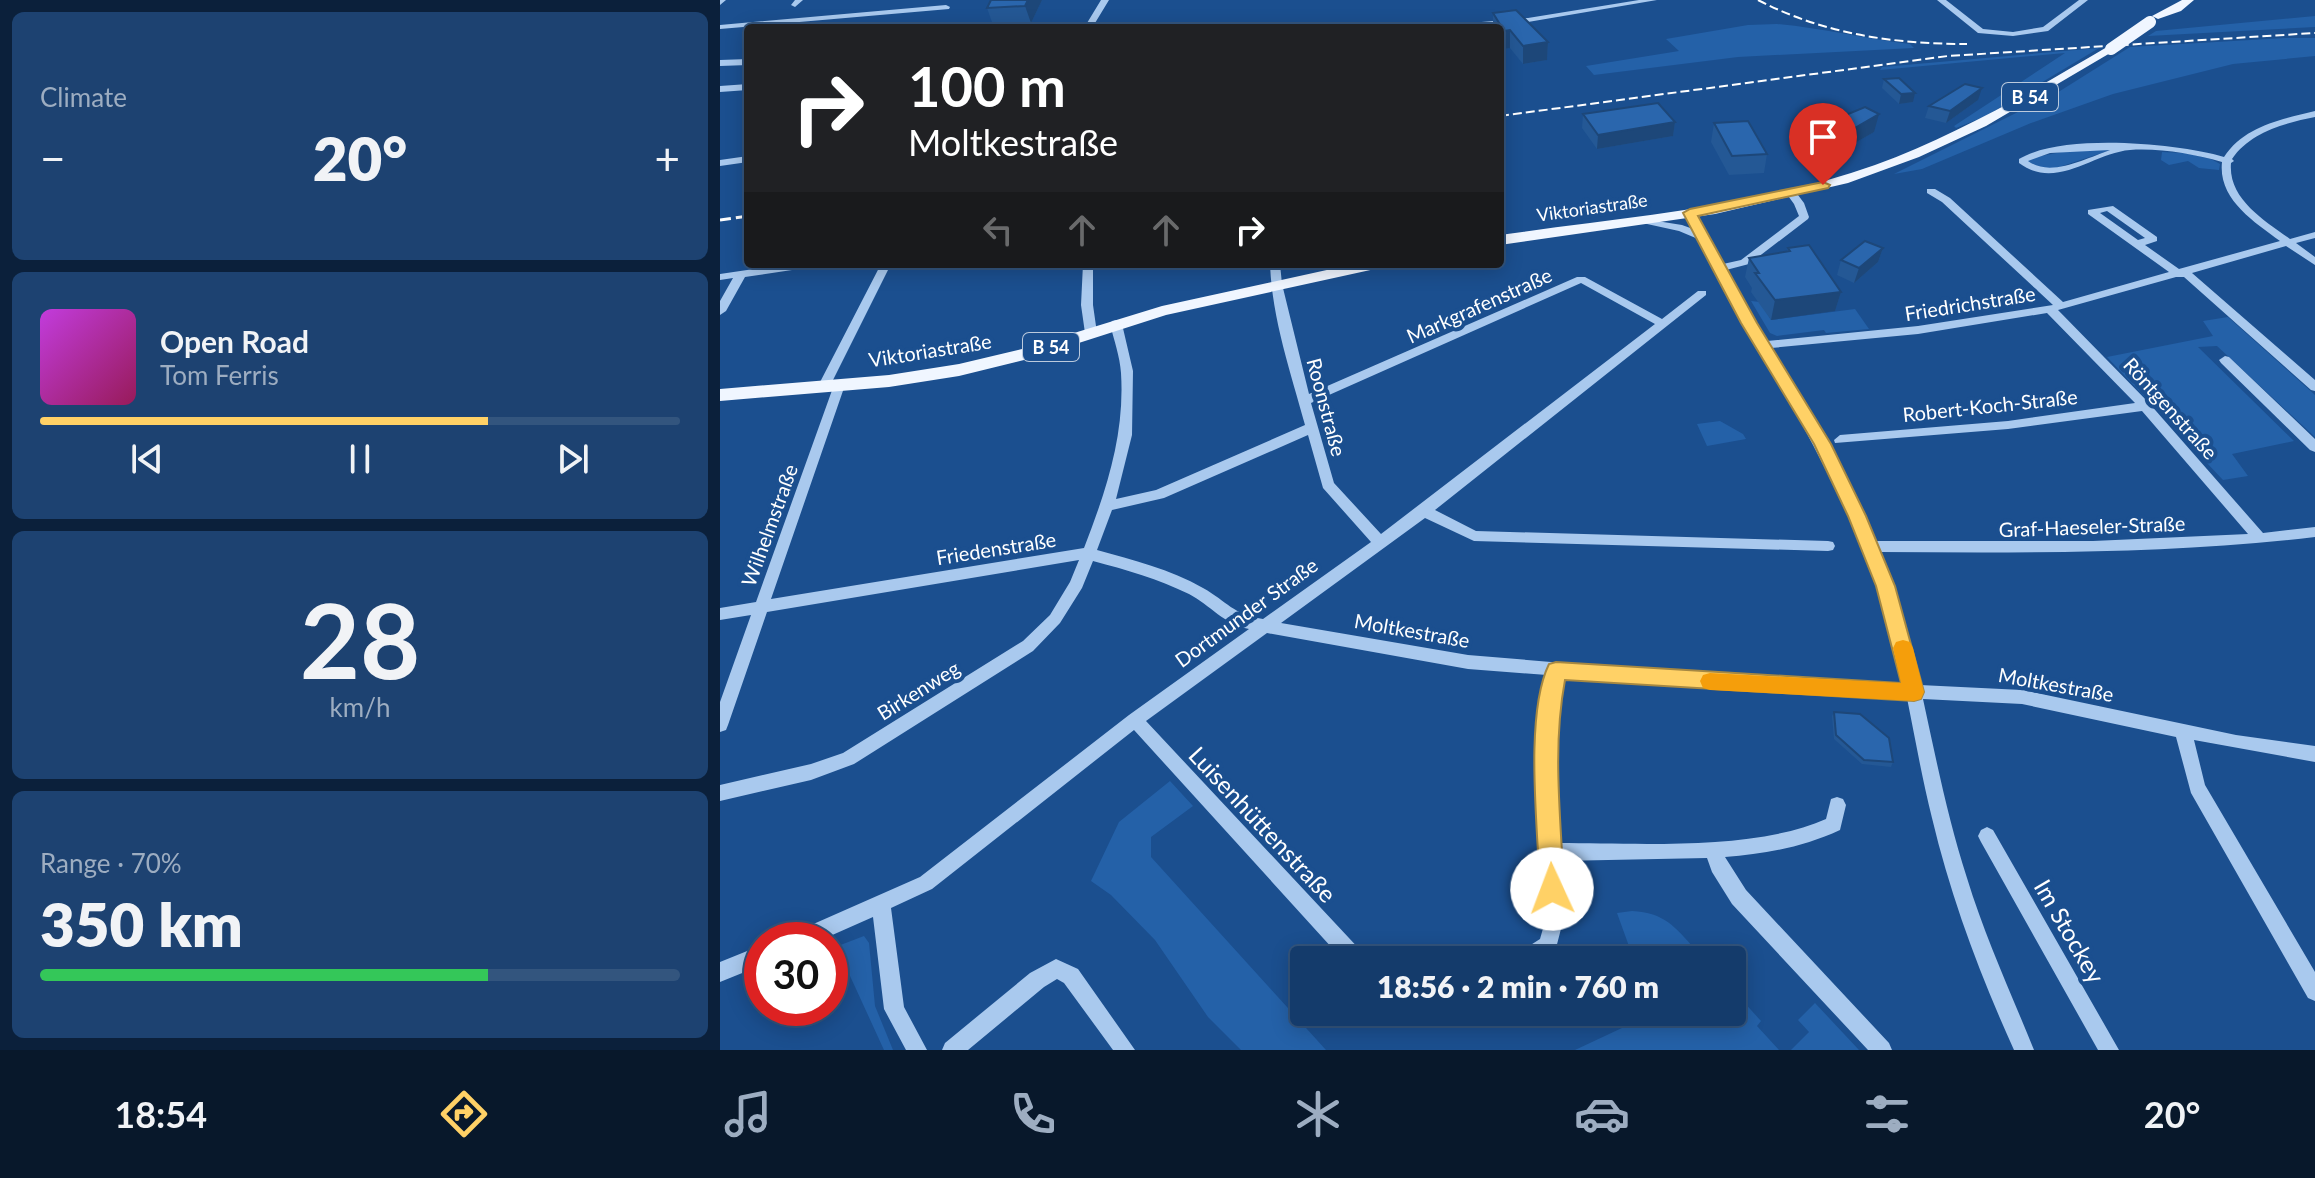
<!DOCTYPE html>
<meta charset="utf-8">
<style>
:root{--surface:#143b6b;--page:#1d4271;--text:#f1f3f6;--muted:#9dadc1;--line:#33557e;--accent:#ffd166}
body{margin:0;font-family:Lato,sans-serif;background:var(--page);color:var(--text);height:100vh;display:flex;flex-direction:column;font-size:30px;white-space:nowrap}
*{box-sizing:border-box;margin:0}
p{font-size:26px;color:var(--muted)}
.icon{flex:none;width:44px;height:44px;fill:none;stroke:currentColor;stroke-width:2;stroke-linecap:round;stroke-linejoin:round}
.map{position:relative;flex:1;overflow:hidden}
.drawer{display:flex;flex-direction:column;gap:12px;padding:12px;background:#0b203b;width:720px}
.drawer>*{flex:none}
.banner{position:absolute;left:24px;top:24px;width:760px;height:244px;border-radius:8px;box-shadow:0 4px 20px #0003,0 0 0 2px var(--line);background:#202124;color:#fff;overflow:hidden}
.speed{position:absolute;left:24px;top:922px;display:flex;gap:16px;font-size:40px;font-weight:700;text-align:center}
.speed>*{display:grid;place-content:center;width:104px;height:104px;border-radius:50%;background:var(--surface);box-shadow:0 4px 20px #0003,0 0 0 2px var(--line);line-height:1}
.speed .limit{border:12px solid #d22;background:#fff;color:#111}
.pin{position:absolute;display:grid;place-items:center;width:68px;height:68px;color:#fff;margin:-82px -34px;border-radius:50% 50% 50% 0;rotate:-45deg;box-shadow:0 0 8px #0007}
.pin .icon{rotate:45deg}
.me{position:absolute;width:88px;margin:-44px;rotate:358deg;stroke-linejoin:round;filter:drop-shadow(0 0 6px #0008)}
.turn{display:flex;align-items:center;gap:28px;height:168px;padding:0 32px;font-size:36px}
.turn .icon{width:104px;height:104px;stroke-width:2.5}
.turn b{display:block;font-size:56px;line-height:68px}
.lanes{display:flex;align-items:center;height:76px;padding:0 32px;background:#0003;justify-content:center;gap:40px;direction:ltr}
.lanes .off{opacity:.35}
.big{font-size:60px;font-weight:800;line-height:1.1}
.drawer .tile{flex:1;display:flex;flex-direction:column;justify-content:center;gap:12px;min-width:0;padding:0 28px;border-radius:12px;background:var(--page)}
.drawer .dial{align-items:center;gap:0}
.dial b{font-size:104px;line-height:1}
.song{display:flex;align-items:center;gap:24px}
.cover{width:96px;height:96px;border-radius:12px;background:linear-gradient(135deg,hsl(290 70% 55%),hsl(330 70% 35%))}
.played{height:8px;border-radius:4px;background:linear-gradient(90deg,var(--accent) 70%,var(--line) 70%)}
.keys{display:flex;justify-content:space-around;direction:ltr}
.heat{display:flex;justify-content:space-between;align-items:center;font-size:44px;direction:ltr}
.charge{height:12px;border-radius:6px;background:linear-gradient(90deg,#34c759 70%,var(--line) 0)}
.trip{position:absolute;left:570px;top:946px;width:456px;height:80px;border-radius:8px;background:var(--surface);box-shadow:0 4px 20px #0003,0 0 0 2px var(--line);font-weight:800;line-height:80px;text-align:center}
.tab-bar{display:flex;height:128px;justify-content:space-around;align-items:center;background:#08182b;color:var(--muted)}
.tab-bar .icon{width:56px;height:56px}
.tab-bar .on{color:var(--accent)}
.tab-bar b{font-size:36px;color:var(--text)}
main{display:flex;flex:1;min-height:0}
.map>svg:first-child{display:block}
.green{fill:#2461a8}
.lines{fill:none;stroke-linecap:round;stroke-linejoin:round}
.minor{fill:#a9c9ee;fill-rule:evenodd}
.major{fill:#f0f6ff;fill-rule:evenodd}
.rail-far1{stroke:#fff;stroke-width:2;stroke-dasharray:9 4;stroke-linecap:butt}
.rail{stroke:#fff;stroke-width:3;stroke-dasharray:11 5;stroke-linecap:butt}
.major-bridge{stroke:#f0f6ff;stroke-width:12}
.wall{fill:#245895}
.shaded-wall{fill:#1d4779}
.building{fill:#2a66ad;stroke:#1d4779;stroke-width:2}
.route{fill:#ffd166;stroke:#a68842;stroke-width:2}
.slow{fill:#f59e0b}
.labels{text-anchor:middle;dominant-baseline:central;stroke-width:8;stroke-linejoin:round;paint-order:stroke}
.shield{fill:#1b4f8f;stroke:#bbcadd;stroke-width:2}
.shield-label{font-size:18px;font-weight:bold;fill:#fff}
.far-street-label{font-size:18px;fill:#fff;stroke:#1b4f8f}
.street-label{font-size:20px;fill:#fff;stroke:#1b4f8f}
.near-street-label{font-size:24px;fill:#fff;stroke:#1b4f8f}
</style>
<main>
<section class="drawer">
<div class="tile"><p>Climate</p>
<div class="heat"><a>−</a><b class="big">20°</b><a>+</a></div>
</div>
<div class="tile">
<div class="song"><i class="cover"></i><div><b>Open Road</b><p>Tom Ferris</p></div></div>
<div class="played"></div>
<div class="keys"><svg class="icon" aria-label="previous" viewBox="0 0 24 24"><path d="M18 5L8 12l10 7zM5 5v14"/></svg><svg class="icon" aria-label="pause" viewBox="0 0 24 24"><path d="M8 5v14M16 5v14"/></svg><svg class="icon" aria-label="next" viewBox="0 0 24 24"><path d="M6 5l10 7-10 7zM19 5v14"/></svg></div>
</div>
<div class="tile dial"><b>28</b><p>km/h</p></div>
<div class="tile"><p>Range · 70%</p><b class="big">350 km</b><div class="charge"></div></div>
</section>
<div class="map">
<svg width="1595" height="1050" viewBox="0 0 1595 1050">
<rect width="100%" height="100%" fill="#1b4f8f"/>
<path class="green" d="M1595,16V27L1428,36L1436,31Z
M1057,24C1102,28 1145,39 1190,44L1194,48L1018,57L874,75L866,66L959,51L946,39L1028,25Z
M1565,38H1595V56L1513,64L1393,94L1311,123L1202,169L1174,174L1340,91L1410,47Z
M1379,48L1266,116L1236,128L1234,126L1345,53L1160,70L1162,67Z
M1352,150H1391L1327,171L1313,168L1306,159Z
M1442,152L1465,153L1491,159L1500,164L1499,170L1479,168L1468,161L1449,165L1441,160Z
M1031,301L1040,302L1051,320L1135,309L1149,329L1106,333L1104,330L1057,336L1050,333Z
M1508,317L1595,395V437L1497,346L1478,347L1574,441L1512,454L1528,476L1503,480L1387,357L1493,336L1483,321Z
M1000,421L1023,434L1026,439L987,446L977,424Z
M450,781L473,806L431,837V857L606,1050H521L488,1017L435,940L391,895L371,881L399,822Z
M912,911C945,913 954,926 976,950L981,945L995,960H914L897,913Z
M144,936L149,943L155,1006L173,1050H164L125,965L110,972V949Z
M1012,989L1041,1021L1037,1026L1059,1050H855L919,1020L920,1012H1012Z
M1095,1003L1139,1050H1071L1089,1032L1078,1020Z"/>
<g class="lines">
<path class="minor" d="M0,0H6L0,5Z
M75,0H83L75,7L71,5Z
M381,0H389L372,28H364Z
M919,0H937L808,22L742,28H710L714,26L808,18Z
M1217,0H1226L1263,29L1293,32L1323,27L1359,0H1368L1328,31L1293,36L1258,33Z
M226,5L230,7L229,9L0,29V25Z
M28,59V65L0,66V60Z
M28,84V90L0,92V86Z
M1595,111V117C1565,123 1530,132 1512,159L1514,161L1511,163C1508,199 1544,220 1570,239L1595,232V238L1576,243L1595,257V265L1566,246L1472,273L1595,380V391L1591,390L1464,277H1456L1338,310L1429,403L1543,533L1595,527V537C1450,554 1305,553 1159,552L1181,611L1200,685L1302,690L1516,735L1595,746V762L1474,740L1485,785L1595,972V1001L1588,998L1471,793L1456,737L1302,704L1203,699C1216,759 1228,819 1247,878C1265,937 1291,993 1314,1050H1294C1260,975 1231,898 1212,818C1202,778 1195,738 1187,698L843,677L837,734L838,843C918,843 1034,851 1106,819L1111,799L1117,797L1123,799L1126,805L1120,830C1083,847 1046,854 1005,857L1026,890L1169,1043L1172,1050H1148L1012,904L992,872L987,858L839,861L842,925L835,952L822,960H795L798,953L820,939L824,925C821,841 814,758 827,675L748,669L547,633L426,721L643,953L646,960H623L414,730L212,889L171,908L184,1007L207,1050H186L164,1009L153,917L101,940H70L73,933L200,877L409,715L529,629C505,625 490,605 469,594C438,579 407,570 373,561L362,588L340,623L313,651L134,764L91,780L0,801V785L91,764L123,753L303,641L330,615L350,582L359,560L47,612L8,725L6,730L0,732V702L31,615L0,620V608L36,602L115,382H123L125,385L51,599L364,548C386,491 405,435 401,373C400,357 394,340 390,324L392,321L396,320L402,324L413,371L412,435L396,499L436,490L585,425C571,373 552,319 550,264H560L562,284L589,394L857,277H865L942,319L978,291H986V295L715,510L756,531L1108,541L1113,542L1115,546L1113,550L1108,551L754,541L705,518L561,623L748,655L915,669L1184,684C1149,516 1056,384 978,239L959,231L918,222V218L962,225L973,229L965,213L974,211L1003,264L1021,260L1079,216L1074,204L1066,193L1075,191L1084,203L1089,217L1088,219L1029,264L1006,270L1047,341L1198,326L1333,305L1222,202L1207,193V189H1215L1230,198L1343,302L1449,272L1368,214V210L1393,206L1437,237V241L1425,245L1459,269L1560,241C1533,221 1498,199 1502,162C1473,154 1440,148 1410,150C1373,153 1336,191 1299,163V159C1342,133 1456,143 1504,157C1524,126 1562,119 1595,111ZM1390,150C1367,158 1330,178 1308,161L1330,153ZM1387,211L1425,238L1418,240L1380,213ZM861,283L935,324L661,534L614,483L591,403ZM1327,313L1415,403L1288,421L1120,435L1114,440L1115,443L1288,429L1422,411L1528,534L1373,541H1154L1104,440L1051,348L1198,334ZM588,435L603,488L651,542L543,619C512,614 508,602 483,588C450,569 413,560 377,550L392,510L444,498Z
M28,156V162L0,166V160Z
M69,264H97L92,267L25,277L6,311L0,315V301L13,278L0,280V274Z
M161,264H171L110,386L104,390L100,389L98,386Z
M363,264H373V305L377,333L371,337L365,333L361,305Z
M1505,356L1509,357L1595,439V452L1590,450L1501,363L1499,360Z
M1267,827L1273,830L1399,1050H1378L1261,842L1258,836L1261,830Z
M42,945V965L0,982V962Z
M336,959L358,969L415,1050H393L344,983L337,979L324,987L248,1050H222L225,1043L310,973Z"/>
<path class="major" d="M1462,0H1474L1461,11L1438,19L1432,16Z
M1387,47L1397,49L1266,126L1199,157L1128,183L995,214L780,245V235C905,217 1035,208 1155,165C1237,135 1312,91 1387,47Z
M634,264H663L655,269L446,315L312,358L239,376L169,387L0,401V389L169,375L239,364L302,349L442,306Z"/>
<path class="rail-far1" d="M1038,0C1104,34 1173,44 1247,44
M780,116L1228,56L1595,33"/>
<path class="rail" d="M0,220L28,216"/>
<path class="major-bridge" d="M1391,49L1430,22"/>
</g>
<path class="wall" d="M322,0L311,23L273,25L267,8Z
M773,13L828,42L827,60L803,64L790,48L784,49L780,42V28H773Z
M1164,79L1193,102L1179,104L1162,88Z
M1258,100L1226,123L1205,118L1209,106Z
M863,114L955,122L953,136L877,149L862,128Z
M1116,119L1154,132L1128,147L1111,138Z
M994,123L1047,154L1044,173L1009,175L991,142Z
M1068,248L1121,292L1115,311L1051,320L1031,292L1032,288L1025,277L1029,258L1067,252Z
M1163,248L1158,262L1134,283L1117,275L1121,260Z
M1114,712L1173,762L1171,767L1142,764L1114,739L1112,716Z"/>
<path class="shaded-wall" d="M308,0H322L311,23L305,6Z
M790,30V48L784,49V31Z
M828,42L827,60L803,64V46Z
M1262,88L1258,100L1226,123L1230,111Z
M1195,93L1193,102L1179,104L1181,94Z
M1159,114L1154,132L1128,147L1133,129Z
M955,122L953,136L877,149L878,135Z
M1163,248L1158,262L1134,283L1139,268Z
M1121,292L1115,311L1051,320L1055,300Z"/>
<path class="building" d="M271,0H308L305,6L267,8Z
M796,10L828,42L803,46L790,30L784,31L773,13Z
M1179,78L1195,93L1181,94L1164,79Z
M1245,84L1262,88L1230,111L1209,106Z
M938,103L955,122L878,135L863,114Z
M1145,107L1159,114L1133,129L1116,119Z
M1028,121L1047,154L1012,156L994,123Z
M1145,241L1163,248L1139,268L1121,260Z
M1089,245L1121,292L1055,300L1035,273H1039L1029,258L1070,251L1068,248Z
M1114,712L1140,714L1169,738L1173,762L1144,760L1116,735Z"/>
<path class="route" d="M1103,182L1110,185L1108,188L978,216L1037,323L1111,444L1146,516L1175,586L1204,692L1201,699L1194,701L845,680C832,749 841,819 844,889L840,897L832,901L824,897L820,889C818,831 804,715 829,664L836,662L1181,683L1156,586L1128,516L1094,444L1021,323L963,213L970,209Z"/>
<path class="slow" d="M1183,640L1190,642L1193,648L1204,692L1201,699L1194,701L990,690L983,688L980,681L983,675L990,673L1181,683L1173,648L1176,642Z"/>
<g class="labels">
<g class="shield">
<rect x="1282" y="83" width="56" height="28" rx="6"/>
<rect x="303" y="333" width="56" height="28" rx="6"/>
</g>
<g class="shield-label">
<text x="1310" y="97">B 54</text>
<text x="331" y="347">B 54</text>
</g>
<g class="far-street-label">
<text transform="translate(872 207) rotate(-8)">Viktoriastraße</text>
</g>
<g class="street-label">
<text transform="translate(1250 303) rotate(-9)">Friedrichstraße</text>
<text transform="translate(759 305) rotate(-24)">Markgrafenstraße</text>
<text transform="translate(210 350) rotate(-9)">Viktoriastraße</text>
<text transform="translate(1270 405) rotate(-6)">Robert-Koch-Straße</text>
<text transform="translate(607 407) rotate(75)">Roonstraße</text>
<text transform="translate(1451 408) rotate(48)">Röntgenstraße</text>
<text transform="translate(49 525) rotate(-70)">Wilhelmstraße</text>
<text transform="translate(1372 526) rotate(-2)">Graf-Haeseler-Straße</text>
<text transform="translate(276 548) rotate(-9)">Friedenstraße</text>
<text transform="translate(526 612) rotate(-36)">Dortmunder Straße</text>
<text transform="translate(692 630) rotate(10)">Moltkestraße</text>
<text transform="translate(1336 684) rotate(10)">Moltkestraße</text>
<text transform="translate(198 690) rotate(-32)">Birkenweg</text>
</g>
<g class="near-street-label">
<text transform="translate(543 824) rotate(47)">Luisenhüttenstraße</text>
<text transform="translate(1350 931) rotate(60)">Im Stockey</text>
</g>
</g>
</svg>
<div class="speed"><div class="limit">30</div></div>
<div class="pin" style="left:1103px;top:185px;background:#d93025"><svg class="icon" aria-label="arrive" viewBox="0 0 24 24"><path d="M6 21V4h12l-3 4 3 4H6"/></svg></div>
<svg class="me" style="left:832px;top:889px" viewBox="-20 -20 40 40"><circle r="19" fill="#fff"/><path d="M0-13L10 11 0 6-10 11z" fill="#ffd166"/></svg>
<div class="trip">18:56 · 2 min · 760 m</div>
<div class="banner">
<div class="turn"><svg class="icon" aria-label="right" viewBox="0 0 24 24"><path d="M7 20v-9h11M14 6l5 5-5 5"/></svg><div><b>100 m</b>Moltkestraße</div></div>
<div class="lanes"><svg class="icon off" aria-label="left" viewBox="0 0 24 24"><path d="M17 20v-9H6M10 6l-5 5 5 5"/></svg><svg class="icon off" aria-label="ahead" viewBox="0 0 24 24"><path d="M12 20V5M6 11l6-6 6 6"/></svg><svg class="icon off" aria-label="ahead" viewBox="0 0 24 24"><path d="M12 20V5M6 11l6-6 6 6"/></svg><svg class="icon" aria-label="right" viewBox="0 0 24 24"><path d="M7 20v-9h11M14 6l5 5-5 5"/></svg></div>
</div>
</div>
</main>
<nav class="tab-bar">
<b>18:54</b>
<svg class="icon on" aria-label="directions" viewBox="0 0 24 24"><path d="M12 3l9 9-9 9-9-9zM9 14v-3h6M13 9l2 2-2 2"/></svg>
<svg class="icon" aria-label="music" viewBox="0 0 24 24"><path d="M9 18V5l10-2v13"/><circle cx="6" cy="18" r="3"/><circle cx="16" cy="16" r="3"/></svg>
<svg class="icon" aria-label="phone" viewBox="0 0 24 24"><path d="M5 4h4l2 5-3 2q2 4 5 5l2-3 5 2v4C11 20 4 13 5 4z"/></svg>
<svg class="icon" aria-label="climate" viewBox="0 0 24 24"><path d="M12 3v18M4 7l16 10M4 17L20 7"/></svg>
<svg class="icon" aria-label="car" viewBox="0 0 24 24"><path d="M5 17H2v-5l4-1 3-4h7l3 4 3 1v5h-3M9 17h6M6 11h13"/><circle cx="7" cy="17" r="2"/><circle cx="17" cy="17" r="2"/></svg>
<svg class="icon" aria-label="filters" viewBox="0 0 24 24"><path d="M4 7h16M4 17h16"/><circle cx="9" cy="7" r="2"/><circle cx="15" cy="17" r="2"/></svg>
<b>20°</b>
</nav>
